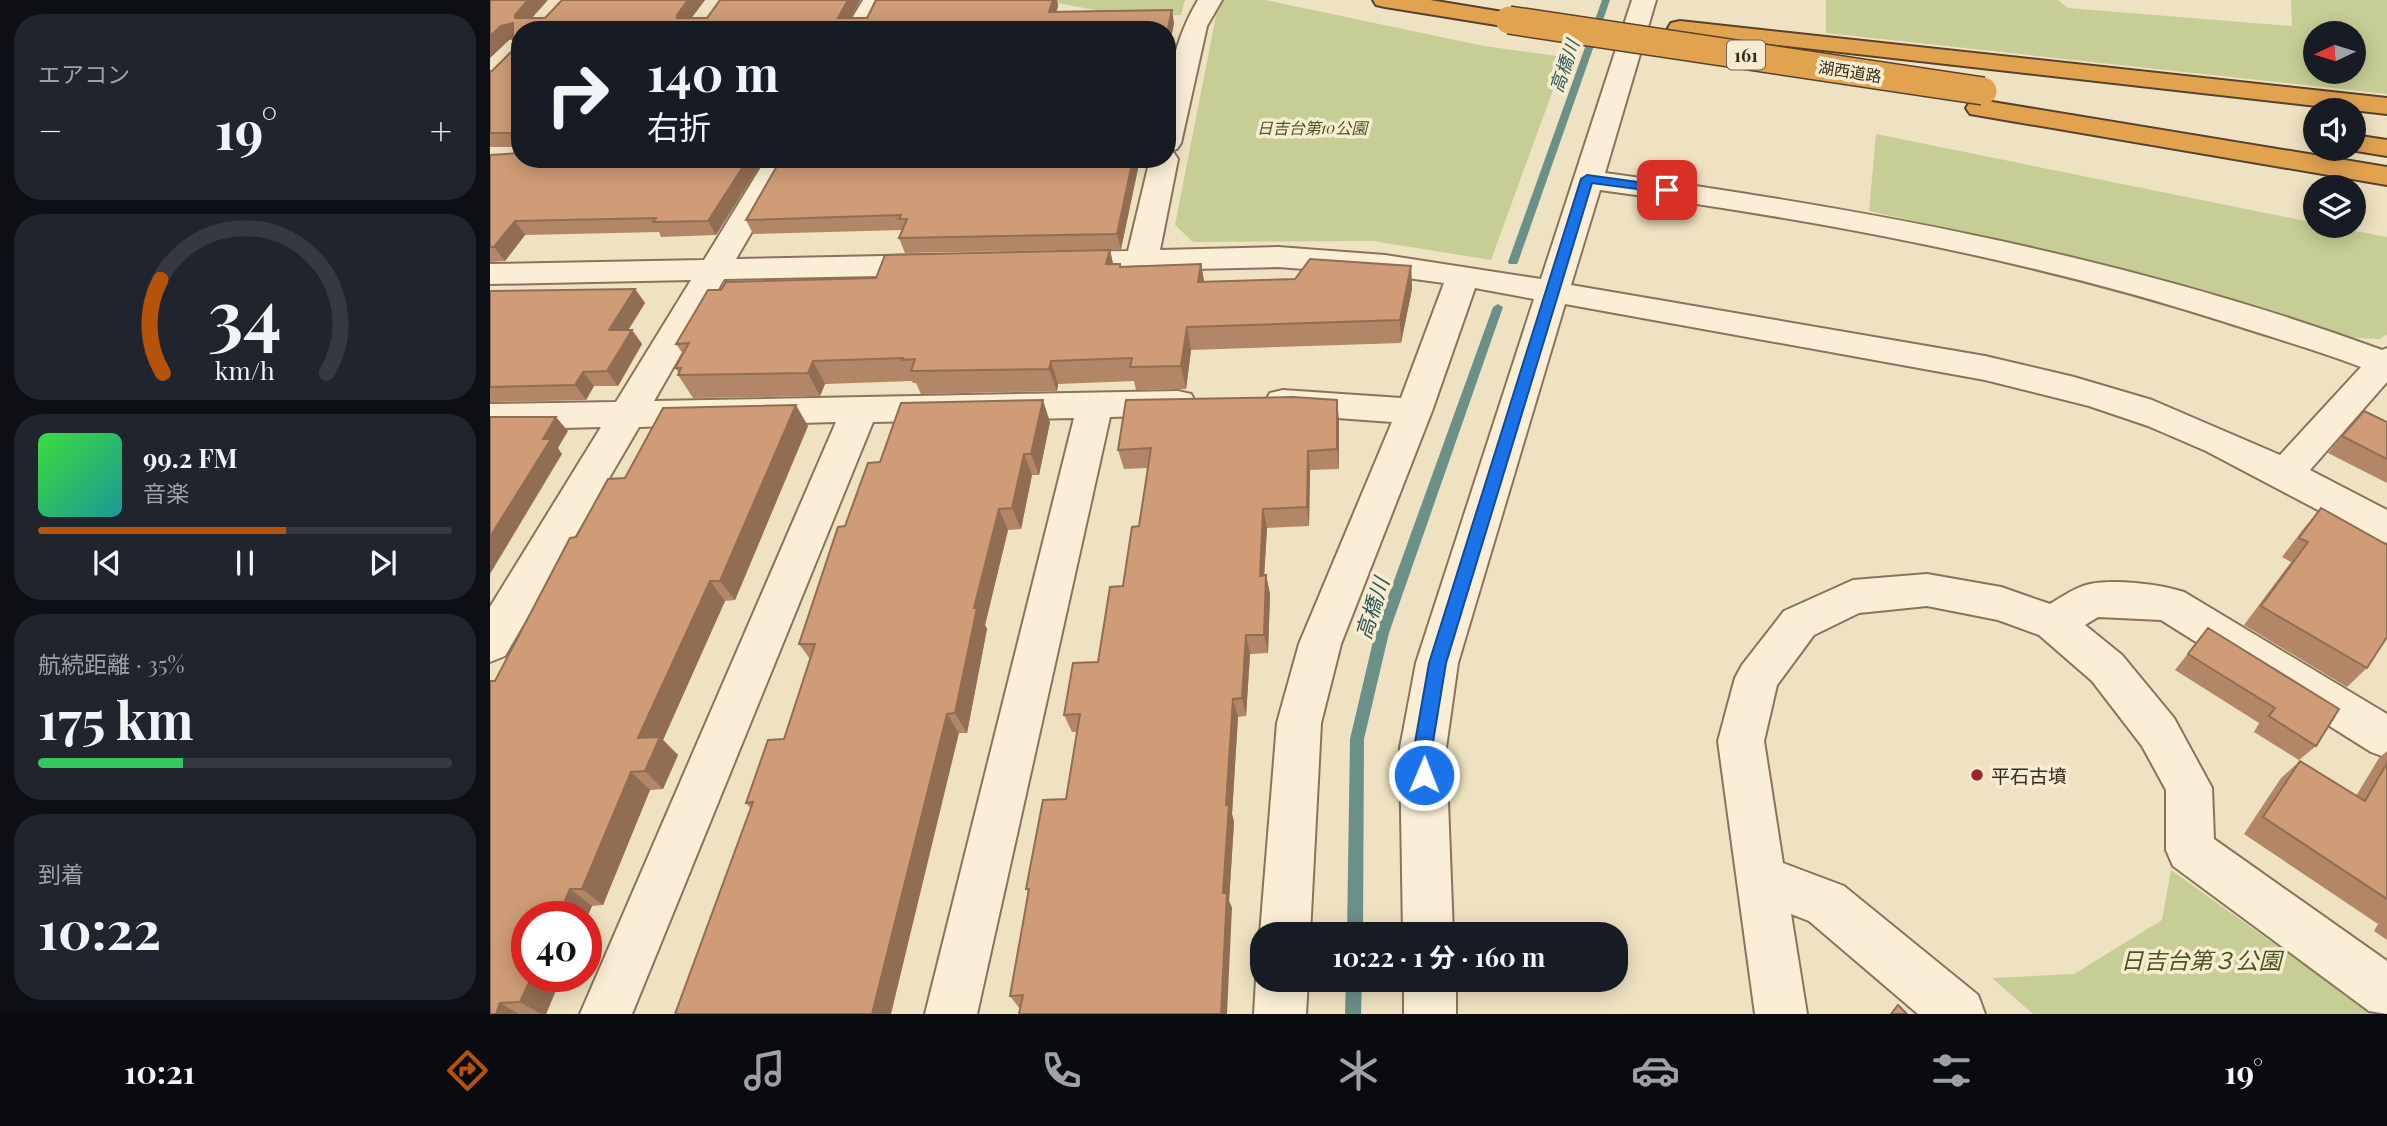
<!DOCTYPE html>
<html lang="ja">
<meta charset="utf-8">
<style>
:root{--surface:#171b24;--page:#20242c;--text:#f1f3f6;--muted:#9ea1a6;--line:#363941;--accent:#b45309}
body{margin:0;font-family:"Playfair Display","Noto Sans JP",serif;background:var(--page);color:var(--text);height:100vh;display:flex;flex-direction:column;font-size:26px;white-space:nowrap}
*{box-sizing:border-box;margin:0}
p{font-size:23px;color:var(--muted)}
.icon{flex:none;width:38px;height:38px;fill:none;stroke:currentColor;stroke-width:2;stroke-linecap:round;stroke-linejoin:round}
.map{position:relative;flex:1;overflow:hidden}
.details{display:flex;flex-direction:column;gap:14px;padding:14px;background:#0d0f14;width:490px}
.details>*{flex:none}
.banner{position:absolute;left:21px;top:21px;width:665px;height:147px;border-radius:28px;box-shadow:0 4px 18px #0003;background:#171b24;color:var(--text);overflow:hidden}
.needle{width:46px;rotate:266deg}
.controls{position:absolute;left:1813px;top:21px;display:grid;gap:14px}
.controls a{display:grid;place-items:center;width:63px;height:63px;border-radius:50%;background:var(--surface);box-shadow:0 4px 18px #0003;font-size:35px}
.speed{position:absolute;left:21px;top:901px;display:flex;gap:14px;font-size:35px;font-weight:700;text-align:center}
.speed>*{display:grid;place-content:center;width:91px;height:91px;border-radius:50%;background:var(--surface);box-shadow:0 4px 18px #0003;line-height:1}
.speed .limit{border:10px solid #d22;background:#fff;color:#111}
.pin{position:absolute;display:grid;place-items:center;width:60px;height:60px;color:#fff;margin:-30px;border-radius:14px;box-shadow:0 4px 10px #0006}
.me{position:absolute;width:77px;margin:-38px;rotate:1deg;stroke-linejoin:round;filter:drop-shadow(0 0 5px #0008)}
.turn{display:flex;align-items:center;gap:24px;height:147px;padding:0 21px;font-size:32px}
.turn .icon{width:91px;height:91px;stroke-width:2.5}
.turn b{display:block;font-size:49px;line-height:60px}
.big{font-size:52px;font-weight:700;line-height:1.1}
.details .card{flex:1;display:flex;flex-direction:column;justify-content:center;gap:10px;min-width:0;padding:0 24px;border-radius:28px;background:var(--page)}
.details .dial{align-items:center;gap:0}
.dial svg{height:182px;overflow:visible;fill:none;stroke:var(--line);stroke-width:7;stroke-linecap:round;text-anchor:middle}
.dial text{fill:var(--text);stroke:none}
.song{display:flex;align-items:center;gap:21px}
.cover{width:84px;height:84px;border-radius:10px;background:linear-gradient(135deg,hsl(120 70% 55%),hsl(180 70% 35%))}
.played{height:7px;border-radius:4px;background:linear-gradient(90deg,var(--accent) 60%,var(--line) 60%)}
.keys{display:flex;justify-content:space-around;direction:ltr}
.heat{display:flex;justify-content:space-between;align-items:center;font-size:38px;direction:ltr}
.charge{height:10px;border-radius:5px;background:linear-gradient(90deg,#34c759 35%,var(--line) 0)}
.trip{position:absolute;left:760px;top:922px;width:378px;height:70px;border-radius:28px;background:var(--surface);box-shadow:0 4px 18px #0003;font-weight:700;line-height:70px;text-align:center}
.tabs{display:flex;height:112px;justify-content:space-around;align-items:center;background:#090b0e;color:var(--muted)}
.tabs .icon{width:49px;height:49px}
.tabs .selected{color:var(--accent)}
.tabs b{font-size:32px;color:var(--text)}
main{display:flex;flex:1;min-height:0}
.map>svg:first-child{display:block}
.green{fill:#c7ce95;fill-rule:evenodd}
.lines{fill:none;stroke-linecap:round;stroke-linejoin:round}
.stream{fill:#6b9088;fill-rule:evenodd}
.minor-casing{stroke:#8a7358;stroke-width:4}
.highway-casing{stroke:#58412d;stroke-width:4}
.minor{fill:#faefd6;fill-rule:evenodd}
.highway{fill:#e2a350;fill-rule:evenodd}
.highway-bridge-casing{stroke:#58412d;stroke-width:30;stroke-linecap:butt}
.highway-bridge{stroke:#e2a350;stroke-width:27}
.wall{fill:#b28666}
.shaded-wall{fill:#916d53}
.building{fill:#cf9c77;stroke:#916d53;stroke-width:2}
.route{fill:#1a73e8;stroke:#114b97;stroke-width:2}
.poi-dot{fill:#9b2726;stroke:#f7ecd2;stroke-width:2.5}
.labels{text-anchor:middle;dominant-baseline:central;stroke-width:7;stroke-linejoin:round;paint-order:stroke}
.far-street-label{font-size:16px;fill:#392b1d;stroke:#f7ecd2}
.far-park-label{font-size:16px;font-style:italic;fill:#495623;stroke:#f7ecd2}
.shield{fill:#f7ecd2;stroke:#726553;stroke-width:2}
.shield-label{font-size:18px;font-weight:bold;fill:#392b1d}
.far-water-label{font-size:18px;font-style:italic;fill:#2c5a57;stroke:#f7ecd2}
.poi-label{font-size:19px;fill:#392b1d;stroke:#f7ecd2;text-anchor:start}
.water-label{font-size:21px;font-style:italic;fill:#2c5a57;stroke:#f7ecd2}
.near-park-label{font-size:23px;font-style:italic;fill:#495623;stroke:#f7ecd2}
</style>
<main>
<section class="details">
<div class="card"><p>エアコン</p>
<div class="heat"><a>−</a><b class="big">19°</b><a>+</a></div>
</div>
<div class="card dial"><svg viewBox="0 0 100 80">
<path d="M14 69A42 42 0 1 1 86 69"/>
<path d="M14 69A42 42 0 0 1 13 28" stroke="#b45309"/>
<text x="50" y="56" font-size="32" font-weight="700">34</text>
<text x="50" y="72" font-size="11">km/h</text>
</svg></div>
<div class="card">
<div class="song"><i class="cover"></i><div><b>99.2 FM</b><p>音楽</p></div></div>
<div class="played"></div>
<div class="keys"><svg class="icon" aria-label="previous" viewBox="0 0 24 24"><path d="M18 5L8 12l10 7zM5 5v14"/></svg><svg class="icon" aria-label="pause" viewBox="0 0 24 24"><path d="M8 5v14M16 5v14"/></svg><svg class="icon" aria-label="next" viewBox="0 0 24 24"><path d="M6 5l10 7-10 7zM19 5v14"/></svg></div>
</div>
<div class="card"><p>航続距離 · 35%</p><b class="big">175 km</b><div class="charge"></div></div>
<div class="card"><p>到着</p><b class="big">10:22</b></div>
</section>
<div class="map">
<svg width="1897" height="1014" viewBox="0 0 1897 1014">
<rect width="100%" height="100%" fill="#efe2c2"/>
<path class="green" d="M550,0H695L691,15L644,17Z
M729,0H775L994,46L1075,57L1001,260L883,241L703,242L685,225Z
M1336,0H1568L1578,8L1802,26L1801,0H1897V94L1336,33ZM1825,33H1864V72H1825Z
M1386,134L1825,223V226H1840L1897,237V334L1890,339L1847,337L1639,271L1379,211Z
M1681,870L1883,1014H1543L1502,978L1584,974L1672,920Z"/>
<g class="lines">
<path class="stream" d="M1112,0H1120L1028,262L1027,264H1019L1018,262Z
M1008,304L1013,307L899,633L874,739L873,934H857L860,739L885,633L1003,307Z
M856,980H872L871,1014H855Z"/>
<g class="minor-casing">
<path id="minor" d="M373,0H397L380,30H355Z
M708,0H732L717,26L691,143L687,149L678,151L684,153L688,159L670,250L788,247L895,255L1051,279L1142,0H1166L1115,173C1378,209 1642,258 1892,350L1897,348V382L1820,470L1897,510V543L1883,539L1716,451L1658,426L1599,406L1495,380L1075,304L968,663L956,748L963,934H913L910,748L926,663L1044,299L985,288L942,411L851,644L831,723L820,934H772V939L770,934L787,723L809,644L902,422L793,414L780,411L775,402L780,393L793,390L911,398L954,283L895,275L788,267L569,272L558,269L553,262L558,255L569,252L638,251L660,159H677C677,99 676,54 708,0ZM1110,190C1322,219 1531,257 1735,322C1780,337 1827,350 1871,367L1790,455L1662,400L1584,377L1495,356L1081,285Z
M276,159H304L246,259L442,255L453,258L458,265L453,272L442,275L234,279L164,401L688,391L701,394L706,403L701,412L688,415L620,417L487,1014H435L584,418L383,422L142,1014H90L346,422L149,427L15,656L0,662V607L111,427L0,430V404L126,402L201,280L0,284V264L214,260Z
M1437,574L1511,587L1560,604C1572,597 1585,587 1600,584C1625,579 1670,584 1694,592L1897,714V758L1881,752L1671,620L1608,617L1595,625L1632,655L1684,718L1722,788L1724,839L1897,961V1014L1879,1011L1683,866L1676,850V790L1652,746L1602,681L1549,635L1508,620L1437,606L1369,613L1324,635L1287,685L1274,741L1293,863L1354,886L1488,995L1495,1014H1428L1319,921L1301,914L1317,1014H1265L1228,741L1245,678L1252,665L1294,611L1363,580Z
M772,966V980H818L816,1014H764L766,980Z
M914,980H966V1014H914Z"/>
</g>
<g class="highway-casing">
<path id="highway" d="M883,0H940L1019,13L1028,15L1031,20L1028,25L1019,27L895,7L886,5Z
M1190,21L1897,98V114L1181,33L1178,28L1181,23Z
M1490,100L1897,167V185L1480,114L1476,108L1480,102Z
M1864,135L1897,140V156L1854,149H1864Z"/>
</g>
<use href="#minor" class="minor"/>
<use href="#highway" class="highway"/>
<g class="highway-bridge-casing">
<path id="highway-bridge" d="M1019,20L1493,91"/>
</g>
<use href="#highway-bridge" class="highway-bridge"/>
</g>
<path class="wall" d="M0,0L42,18H55L72,0H215L201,18H217L230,0H370L361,18H377L386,0H567L568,6L566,12L684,23L677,59V30H30V152L27,147H0V71H2L23,50V39L19,40L0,58Z
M0,155L274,159L226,235L171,237L169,232L35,235L15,261L0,262Z
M650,159L631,249L415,253L409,238L413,230L263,234L256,220Z
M620,250L623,264H630L631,266L711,264L714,282L805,279L921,266L922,289L911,343L701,350L696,389L646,390L644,381L568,384L567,391L431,394L426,383H423L422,381L335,384L330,396L203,398L188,375L189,373L185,368L193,354L186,344L231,290L386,278Z
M145,289L155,303L138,330H142L152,344L128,386H104L96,400L0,402V291Z
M849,420V469L820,470L819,526L777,528L774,575H776L780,594L778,653L760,654L756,716L748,717L742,814L744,822L739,901L742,908L530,1009L520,996L538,892L536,889L576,799L587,732H582L574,715L608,662L633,586L649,526L658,468L634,469L628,450Z
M560,422L549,475H542L531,529L518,530L495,625L497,629L477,733H469L261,809L256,803L294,739L320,659L309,644L355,526L390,462Z
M1897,422V483L1838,453L1852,436Z
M318,426L245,600L235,601L173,740L188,755L173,789L160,790L113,905L102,906L56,1014H0L5,681L86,537L135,478Z
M1831,508L1877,668L1857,687L1754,625L1801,562L1792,557L1814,528Z
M1718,628L1826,746L1809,760L1764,732L1769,723L1685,670Z
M1897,751V940L1884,931L1888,924L1754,834L1791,778L1810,761L1866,796L1889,758Z"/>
<path class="shaded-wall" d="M38,0H58L33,28L25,18V15Z
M198,0H215L194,28L187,18V15Z
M358,0H370L354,30L348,18Z
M563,0H567L568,6L562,26L559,12Z
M682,10L684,23L677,59V33Z
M23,23L30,37L19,40L0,58V36L11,26Z
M258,159H274L226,235L218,221Z
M643,159H650L631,249L627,234Z
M25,221L35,235L15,261L4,247Z
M620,250L625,273L616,264Z
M711,264L715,287L708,282Z
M921,266L922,289L911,343L910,320Z
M145,289L155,303L129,345L119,330Z
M697,327L701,350L696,389L691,366Z
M142,330L152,344L128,386L117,371Z
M323,361L335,384L330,396L318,373Z
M561,361L568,384L567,391L559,369Z
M93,372L104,386L96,400L85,385Z
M553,400L560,422L549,475L541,454Z
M847,400L849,420V469L847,449Z
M306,405L318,426L245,600L230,581Z
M66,417L78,431L68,448L72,454L0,574V537L53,439Z
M818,451L820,470L819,526L817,507Z
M534,454L542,475L531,529L522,508Z
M509,509L518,530L495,625L497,629L477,733L465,713L484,608Z
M773,509L777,528L773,595L770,576Z
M776,575L780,594L778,653L774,635Z
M220,581L235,601L173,740L188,755L173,789L155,771L148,738Z
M756,635L760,654L756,716L752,698Z
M743,699L748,717L742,814L744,822L739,901L742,908L737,1014H731L736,805Z
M457,714L469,733L401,1014H382Z
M141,772L160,790L113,905L92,889Z
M80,889L102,906L96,919V917H68Z
M42,976H72L56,1014H51L30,1002Z
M10,1003L29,1014H6Z"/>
<path class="building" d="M0,0H38L25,15V18H55L72,0H198L187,15V18H217L230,0H358L348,18H377L386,0H563L559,12L682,10L677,33V30H30V143L23,142L21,133H0V71H2L23,50V23L11,26L0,36Z
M30,153V159H258L218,221L163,222L166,218L25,221L4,247H0V155Z
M291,159H643L627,234L409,238L417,219H409L411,215L256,220Z
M620,250L616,264H630V267L711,264L708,282L805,279L820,259L921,266L910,320L697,327L691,366L640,367L642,358L561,361L559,369L421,371L425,359L412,360L413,358L323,361L318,373L188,375L191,368H185L199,343L186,344L218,290H231L236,282L386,278L395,255Z
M145,289L119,330H142L117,371L93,372L85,385L0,387V291Z
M803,397L847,400V449L818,451L817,507L773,509L770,576L776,575L774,635H756L752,698L743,699L736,805H739L733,893H737L731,1014H529L533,995L520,996L539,889H536L553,800L576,799L590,714L574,715L583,663L608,662L620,587L633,586L642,527L649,526L661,448L628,450L636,400Z
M553,400L541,454H534L522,508L509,509L484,608H487L465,713L457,714L382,1014H185L263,802L256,803L278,740L294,739L325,644H309L348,527L355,526L378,463L390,462L411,403Z
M306,405L230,581H220L148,738L170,737L155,771L141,772L92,889H80L68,917H37V976H42L30,1002L10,1003L6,1014H0V681H5L80,538L86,537L118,479L135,478L173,408Z
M1874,411L1897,422V459L1852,436Z
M0,417H66L53,439H61L0,537Z
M1831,508L1897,545V637L1877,668L1771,606L1818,542L1809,538Z
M1718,628L1849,709L1826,746L1779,716L1785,708L1698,654Z
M1810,761L1875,801L1897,763V899L1773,817Z
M1408,1005L1417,1014H1401Z"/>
<path class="route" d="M1097,175L1177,186L1183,190L1177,193L1102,183L956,663L942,748L943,775L941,781L934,783L927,781L924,775V748L939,663L1091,179Z"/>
<circle class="poi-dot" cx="1487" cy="775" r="7"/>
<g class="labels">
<g class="far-street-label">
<text transform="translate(1360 71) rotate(9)">湖西道路</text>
</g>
<g class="far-park-label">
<text x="822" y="127">日吉台第10公園</text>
</g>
<rect class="shield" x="1237" y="40.5" width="38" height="29" rx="5"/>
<g class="shield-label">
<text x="1256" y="55">161</text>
</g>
<g class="far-water-label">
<text transform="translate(1074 66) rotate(-71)">高橋川</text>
</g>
<g class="poi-label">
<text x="1501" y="775">平石古墳</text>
</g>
<g class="water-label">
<text transform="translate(881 608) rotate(-72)">高橋川</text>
</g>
<g class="near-park-label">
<text x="1711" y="959">日吉台第３公園</text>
</g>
</g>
</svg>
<div class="controls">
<a><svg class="needle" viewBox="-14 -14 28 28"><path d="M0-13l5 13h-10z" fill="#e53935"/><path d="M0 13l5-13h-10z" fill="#9ea1a6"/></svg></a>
<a><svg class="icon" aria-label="sound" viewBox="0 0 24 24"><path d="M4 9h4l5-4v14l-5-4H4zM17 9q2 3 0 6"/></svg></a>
<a><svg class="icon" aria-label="layers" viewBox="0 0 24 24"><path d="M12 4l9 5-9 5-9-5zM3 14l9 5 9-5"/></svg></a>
</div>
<div class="speed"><div class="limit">40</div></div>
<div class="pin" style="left:1177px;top:190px;background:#d93025"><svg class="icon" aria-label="arrive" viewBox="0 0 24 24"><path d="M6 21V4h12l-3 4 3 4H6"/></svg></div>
<svg class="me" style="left:934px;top:775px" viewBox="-20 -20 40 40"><circle r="17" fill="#1a73e8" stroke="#fff" stroke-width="3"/><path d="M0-11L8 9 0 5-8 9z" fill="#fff"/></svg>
<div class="trip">10:22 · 1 分 · 160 m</div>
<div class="banner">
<div class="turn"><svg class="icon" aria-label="right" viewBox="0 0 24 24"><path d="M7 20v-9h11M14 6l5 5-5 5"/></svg><div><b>140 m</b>右折</div></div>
</div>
</div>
</main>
<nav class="tabs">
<b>10:21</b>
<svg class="icon selected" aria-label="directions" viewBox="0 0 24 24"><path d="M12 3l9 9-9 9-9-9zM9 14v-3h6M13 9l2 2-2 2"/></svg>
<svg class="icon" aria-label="music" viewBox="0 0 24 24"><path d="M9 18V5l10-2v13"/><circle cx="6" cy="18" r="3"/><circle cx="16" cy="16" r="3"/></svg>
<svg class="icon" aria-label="phone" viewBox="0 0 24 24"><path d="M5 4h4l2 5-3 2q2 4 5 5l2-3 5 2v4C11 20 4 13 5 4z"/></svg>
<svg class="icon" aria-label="climate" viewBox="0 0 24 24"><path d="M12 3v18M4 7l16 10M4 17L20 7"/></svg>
<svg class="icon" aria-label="car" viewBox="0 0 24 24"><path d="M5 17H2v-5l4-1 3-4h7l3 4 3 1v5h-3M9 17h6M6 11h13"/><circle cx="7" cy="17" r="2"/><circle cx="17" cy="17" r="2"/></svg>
<svg class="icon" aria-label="filters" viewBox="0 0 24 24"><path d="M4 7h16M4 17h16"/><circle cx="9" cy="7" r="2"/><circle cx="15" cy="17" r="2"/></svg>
<b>19°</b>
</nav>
